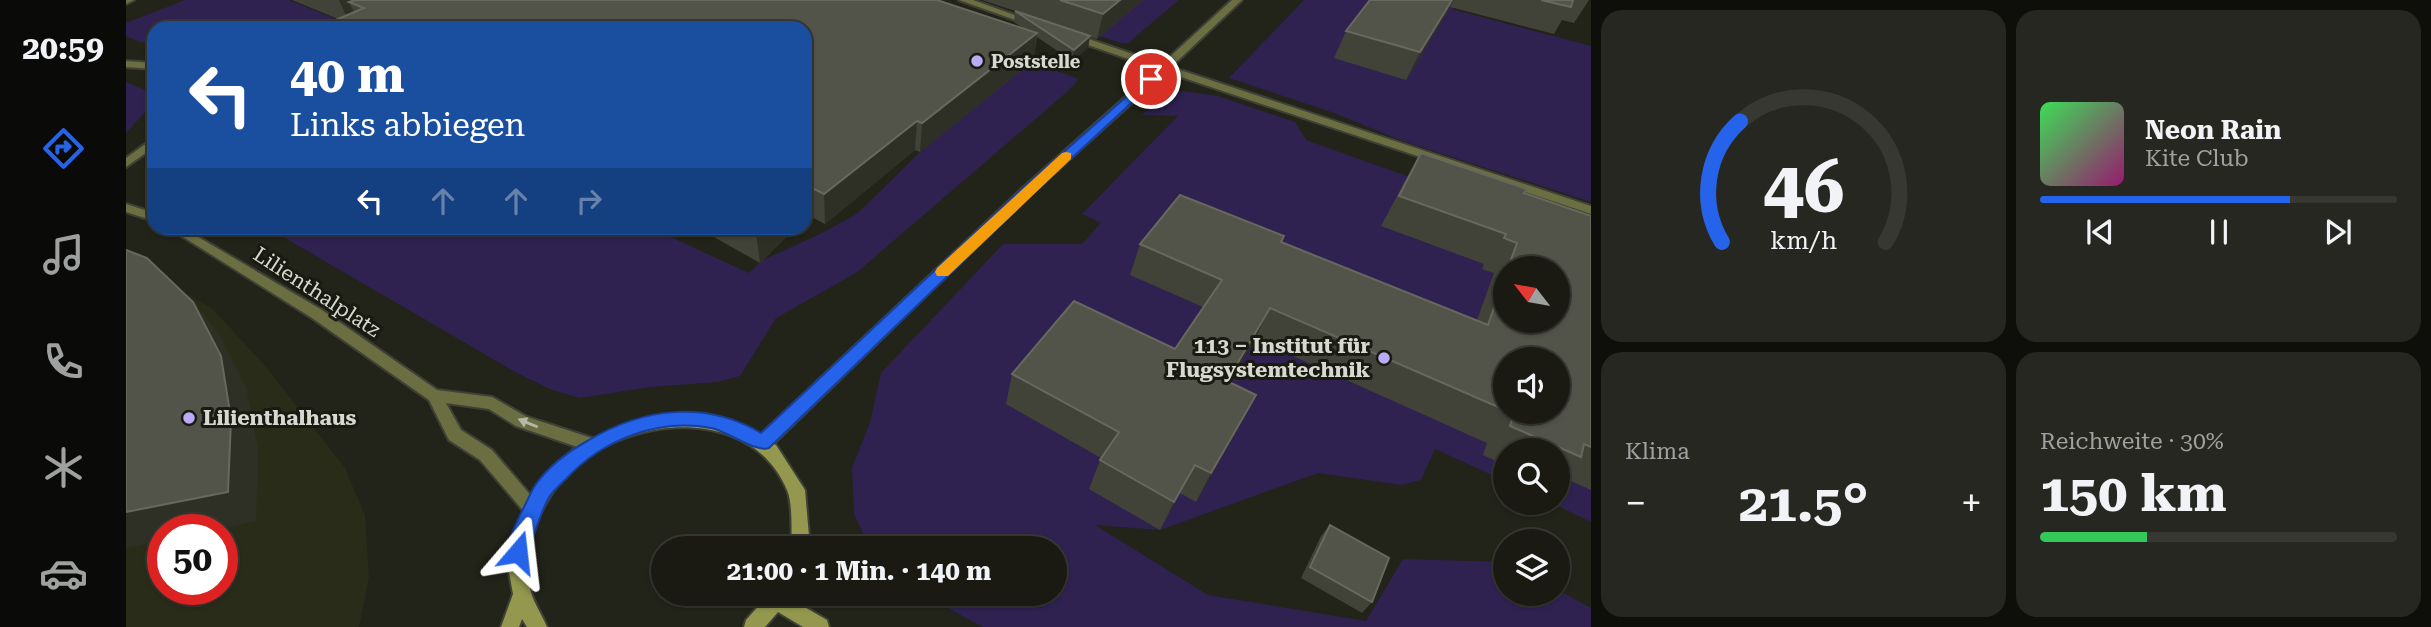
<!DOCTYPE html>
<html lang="de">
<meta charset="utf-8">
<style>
:root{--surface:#1a1a13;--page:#272721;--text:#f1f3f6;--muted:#9fa1a0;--line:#383833;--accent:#2563eb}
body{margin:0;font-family:"Roboto Serif",serif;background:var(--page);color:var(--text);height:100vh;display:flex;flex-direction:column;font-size:26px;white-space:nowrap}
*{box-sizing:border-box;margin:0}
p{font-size:23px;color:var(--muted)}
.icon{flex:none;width:38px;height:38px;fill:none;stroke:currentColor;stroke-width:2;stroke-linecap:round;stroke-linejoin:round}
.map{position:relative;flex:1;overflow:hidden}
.drawer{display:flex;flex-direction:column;gap:10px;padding:10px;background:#0e0e0a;width:840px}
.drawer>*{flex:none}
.hud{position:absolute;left:21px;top:21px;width:665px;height:214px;border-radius:21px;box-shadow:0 2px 5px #0004,0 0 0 2px var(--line);background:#1a4fa0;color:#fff;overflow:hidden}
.needle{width:46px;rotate:301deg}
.buttons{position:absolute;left:1367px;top:256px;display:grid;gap:14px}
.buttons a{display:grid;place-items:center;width:77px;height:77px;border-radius:50%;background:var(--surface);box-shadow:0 2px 5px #0004,0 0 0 2px var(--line);font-size:35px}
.speed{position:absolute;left:21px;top:514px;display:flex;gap:14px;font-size:35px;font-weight:700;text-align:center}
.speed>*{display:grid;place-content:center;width:91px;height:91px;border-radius:50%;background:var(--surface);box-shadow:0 2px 5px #0004,0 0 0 2px var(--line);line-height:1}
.speed .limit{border:10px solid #d22;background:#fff;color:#111}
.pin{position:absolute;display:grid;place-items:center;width:60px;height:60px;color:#fff;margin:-30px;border:4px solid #fff;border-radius:50%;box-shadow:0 2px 7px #0007}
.me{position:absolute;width:77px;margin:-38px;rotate:17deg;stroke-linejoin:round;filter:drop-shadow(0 0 5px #0008)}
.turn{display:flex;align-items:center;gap:24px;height:147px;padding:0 28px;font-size:32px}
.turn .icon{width:91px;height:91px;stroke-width:2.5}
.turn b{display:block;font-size:49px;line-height:60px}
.lanes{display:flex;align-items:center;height:66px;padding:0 28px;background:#0003;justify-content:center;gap:35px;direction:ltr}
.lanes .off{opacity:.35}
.big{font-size:52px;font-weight:700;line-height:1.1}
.drawer .card{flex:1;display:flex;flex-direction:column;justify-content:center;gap:10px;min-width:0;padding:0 24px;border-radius:21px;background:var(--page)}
.drawer .dial{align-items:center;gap:0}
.dial svg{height:182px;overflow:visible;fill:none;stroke:var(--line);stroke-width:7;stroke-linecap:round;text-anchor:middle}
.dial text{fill:var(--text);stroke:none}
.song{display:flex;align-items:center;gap:21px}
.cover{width:84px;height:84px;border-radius:10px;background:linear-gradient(135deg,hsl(130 70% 55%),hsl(320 70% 35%))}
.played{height:7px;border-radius:4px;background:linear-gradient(90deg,var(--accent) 70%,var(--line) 70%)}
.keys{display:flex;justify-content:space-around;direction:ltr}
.heat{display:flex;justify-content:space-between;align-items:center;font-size:38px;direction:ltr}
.charge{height:10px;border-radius:5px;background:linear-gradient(90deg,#34c759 30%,var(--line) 0)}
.drawer .tiles{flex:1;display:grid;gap:10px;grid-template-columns:repeat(2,1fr)}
.trip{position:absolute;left:525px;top:536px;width:416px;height:70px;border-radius:35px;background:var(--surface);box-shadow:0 2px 5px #0004,0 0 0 2px var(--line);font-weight:700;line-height:70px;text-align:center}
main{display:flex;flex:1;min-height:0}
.dock{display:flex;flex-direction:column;width:126px;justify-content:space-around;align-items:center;background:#0a0a08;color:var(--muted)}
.dock .icon{width:49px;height:49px}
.dock .selected{color:var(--accent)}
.dock b{font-size:32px;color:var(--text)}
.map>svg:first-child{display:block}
.built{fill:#2a2c1a;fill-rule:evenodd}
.green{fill:#2f2251;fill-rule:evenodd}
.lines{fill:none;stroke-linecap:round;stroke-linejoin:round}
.service-casing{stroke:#3f4036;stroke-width:4}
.minor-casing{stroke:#3f4036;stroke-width:4}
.secondary-casing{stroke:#3f4036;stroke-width:4}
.service{fill:#6a6e41;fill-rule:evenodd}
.minor{fill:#6a6e41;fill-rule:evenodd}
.secondary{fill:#94984e;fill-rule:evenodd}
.wall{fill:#424338;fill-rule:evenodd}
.shaded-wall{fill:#2f3025}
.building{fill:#525349;stroke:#67685e;stroke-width:2}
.oneway{fill:#b6b8a6}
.route{fill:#2563eb;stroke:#184099;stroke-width:2}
.slow{fill:#f59e0b}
.poi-dot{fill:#bbaaf6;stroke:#191a10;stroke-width:2.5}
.labels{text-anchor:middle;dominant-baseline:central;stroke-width:6;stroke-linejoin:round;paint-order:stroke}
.far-poi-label{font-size:18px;font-weight:bold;fill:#d7d8d1;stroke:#191a10;text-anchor:start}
.street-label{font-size:21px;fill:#d7d8d1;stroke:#191a10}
.poi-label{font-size:21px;font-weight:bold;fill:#d7d8d1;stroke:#191a10;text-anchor:end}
</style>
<main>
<nav class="dock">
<b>20:59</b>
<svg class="icon selected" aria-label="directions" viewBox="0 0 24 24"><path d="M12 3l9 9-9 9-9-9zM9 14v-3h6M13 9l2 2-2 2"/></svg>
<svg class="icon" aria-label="music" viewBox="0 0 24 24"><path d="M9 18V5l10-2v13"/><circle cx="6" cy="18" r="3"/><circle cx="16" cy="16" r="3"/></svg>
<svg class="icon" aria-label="phone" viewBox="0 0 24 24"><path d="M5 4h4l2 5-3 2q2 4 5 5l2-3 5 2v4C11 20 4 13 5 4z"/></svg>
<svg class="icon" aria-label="climate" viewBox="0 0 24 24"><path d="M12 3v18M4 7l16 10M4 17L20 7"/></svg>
<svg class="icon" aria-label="car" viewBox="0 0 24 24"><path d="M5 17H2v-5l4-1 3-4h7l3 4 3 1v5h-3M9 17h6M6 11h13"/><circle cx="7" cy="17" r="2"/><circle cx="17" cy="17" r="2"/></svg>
</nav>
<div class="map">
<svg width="1465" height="627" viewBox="0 0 1465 627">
<rect width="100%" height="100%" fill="#222319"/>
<path class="built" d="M0,259L87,309L141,368L219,468L239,515L243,577L233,627H0ZM37,530H96V590H37Z"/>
<path class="green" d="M59,0H163L217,22L203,28H28V43L14,42L0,36V23Z
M952,0H1053L1002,43H995L922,20Z
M1178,0H1315L1329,10L1465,46V202L1274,140L1208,113L1103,78Z
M887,55L953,79L941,92L730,273L650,318L614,376L592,382L524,387L454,398L426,390L389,372L142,228H525L623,273L635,261L698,232L732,213L794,152L872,89Z
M0,82L19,90L24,99L20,111L0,133Z
M1057,91L1092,96L1169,122L1180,140L1303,184L1465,220V522L1424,502H1432V450H1379V481L1309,449L1295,480L1276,485L1192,473L1034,530L969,525L1082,595L1240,621L1277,559L1379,562V593H1432V590L1465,608V627H857L794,593H929V548H744L728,514L726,468L744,422L755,373L877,244H956L975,223L956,214L1052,116L1016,115L1036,97ZM1379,268H1432V320H1379ZM1379,359H1432V411H1379Z"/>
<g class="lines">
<g class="service-casing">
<path id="service" d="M0,0H8L0,4Z
M833,0H847L911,23L903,25Z
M1106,0H1116L1045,67L1465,206V214L1040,72L907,192L643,448L637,450L631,448L629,443L631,438L899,186L1031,69L942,38V34H948L1036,64Z"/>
</g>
<g class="minor-casing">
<path id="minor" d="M0,61L28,63V69L0,67Z
M28,138V147L0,167V158Z
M0,204L28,213V221L0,212Z
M43,228H57L196,310L311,390L366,397L401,417L472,440L474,445L472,450L466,452L390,426L363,409L320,403L335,430L366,450L412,504L415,509L412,514L406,517L400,514L354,460L323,440L303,400L186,318Z"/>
</g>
<g class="secondary-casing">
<path id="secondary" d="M556,413L605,420L650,445L679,490L684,548H666C665,532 667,503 661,490C628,412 525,414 463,456C424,482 395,536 403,583C405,600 415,612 421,627H401L396,619L393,627H375L387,594L383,572L387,536L413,482L451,446L505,422Z
M644,593H664L663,598L701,620L703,627H677L652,612L639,627H618L620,620Z"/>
</g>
<use href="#service" class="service"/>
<use href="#minor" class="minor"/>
<use href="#secondary" class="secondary"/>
</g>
<path class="wall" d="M166,0H811L897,28L888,22L889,11L856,0H1017L971,39L964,37L962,48L946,61L911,37L907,61L794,152L789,150L699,224L682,215L679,218V28H191L212,19Z
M1244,0H1463L1448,23L1436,20L1428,34L1324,7L1280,80L1208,58L1220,31Z
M1295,153L1398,193L1465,216V490L1434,476L1432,479V450H1379V465L1357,455L1361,443L1129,339L1103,382L1130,395L1070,502L1054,493L1034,530L963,489L975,458L880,404L886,374L1049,349L1077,307L1004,275L1014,244L1155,242L1351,320L1368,273L1356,269L1358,264L1255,226L1278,183ZM1379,268H1432L1379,320ZM1379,359L1432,411H1379Z
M572,228H669L634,263Z
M1204,525L1246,602L1236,613L1175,578L1195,536Z"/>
<path class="shaded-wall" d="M213,0H264L238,8L223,2L232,21L224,25Z
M994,0H1017L971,39L977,14Z
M1326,0H1328L1324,7L1280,80L1294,52Z
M316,22L318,28H303Z
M911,33L907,61L794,152L796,123Z
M964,36L962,48L946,61L948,50Z
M791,121L789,150L699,224L698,194Z
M680,185L682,215L679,218V186Z
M636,228H669L634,263L630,233Z
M67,302L92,333L120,387L132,449L130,521L85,530H37V540L0,548V512Z
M1144,308L1129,339L1086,411L1101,381Z
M1130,395L1114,425L1070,502L1085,473Z
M1069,465L1054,493L1034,530L1048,502Z"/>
<path class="building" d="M229,0H811L911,33L796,123L791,121L698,194L680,185L679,186V28H328L316,22L303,28H191L238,8L223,2Z
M934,0H994L977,14Z
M1244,0H1326L1294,52L1220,31Z
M1415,0H1447L1445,7Z
M889,11L964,36L948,50Z
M1295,153L1401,189L1398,193L1465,216V447L1458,444L1455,457L1384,426L1388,413L1383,411H1432V359H1379V410L1144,308L1101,381L1130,395L1085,473L1069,465L1048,502L974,460L993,432L886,374L948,301L1049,349L1096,280L1014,244L1054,195L1158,236L1155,242L1362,325L1379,276V320H1432V268H1382L1391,243L1378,238L1380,234L1273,196Z
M621,228H636L630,233Z
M0,250L21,258L67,302L95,356L105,419L102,492L0,512Z
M1204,525L1263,558L1246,602L1184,567Z"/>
<defs><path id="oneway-solid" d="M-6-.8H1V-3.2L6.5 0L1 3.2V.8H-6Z" transform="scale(1.75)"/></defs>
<use class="oneway" href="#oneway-solid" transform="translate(402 423) rotate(-158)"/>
<path class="route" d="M1025,75L1031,79L1029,81L908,193L643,448C630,453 602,431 585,428C531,418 476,440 440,479C434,485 426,491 422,499C412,518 408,539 399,558L392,561L385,558C378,544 389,526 395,513C400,504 404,493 410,484C423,466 443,451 463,440C517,408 579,400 635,433L898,187Z"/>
<path class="slow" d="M940,152L945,153V159L822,276H811L809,272L811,268L936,153Z"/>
<g class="poi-dot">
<circle cx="851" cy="61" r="7"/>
<circle cx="1258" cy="358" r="7"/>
<circle cx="63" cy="418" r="7"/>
</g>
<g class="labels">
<g class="far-poi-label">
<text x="865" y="61">Poststelle</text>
</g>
<g class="street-label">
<text transform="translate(191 292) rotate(33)">Lilienthalplatz</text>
</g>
<g class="poi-label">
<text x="1244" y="346">113 – Institut für<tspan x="1244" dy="24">Flugsystemtechnik</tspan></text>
<text x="77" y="418" text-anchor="start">Lilienthalhaus</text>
</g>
</g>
</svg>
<div class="buttons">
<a><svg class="needle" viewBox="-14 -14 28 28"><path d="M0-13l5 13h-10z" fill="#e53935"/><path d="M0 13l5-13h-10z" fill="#9fa1a0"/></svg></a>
<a><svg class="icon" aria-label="sound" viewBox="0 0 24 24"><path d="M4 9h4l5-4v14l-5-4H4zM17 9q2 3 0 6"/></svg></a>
<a><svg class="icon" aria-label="search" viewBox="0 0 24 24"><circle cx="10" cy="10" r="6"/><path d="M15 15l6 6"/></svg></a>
<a><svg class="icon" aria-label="layers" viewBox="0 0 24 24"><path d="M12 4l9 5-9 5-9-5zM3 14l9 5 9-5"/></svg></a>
</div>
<div class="speed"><div class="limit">50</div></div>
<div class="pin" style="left:1025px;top:79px;background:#d93025"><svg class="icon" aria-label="arrive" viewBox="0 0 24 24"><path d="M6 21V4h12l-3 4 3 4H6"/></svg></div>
<svg class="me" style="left:392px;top:552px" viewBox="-20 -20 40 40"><path d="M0-17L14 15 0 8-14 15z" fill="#2563eb" stroke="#fff" stroke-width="4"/></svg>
<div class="trip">21:00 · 1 Min. · 140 m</div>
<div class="hud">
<div class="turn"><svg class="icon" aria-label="left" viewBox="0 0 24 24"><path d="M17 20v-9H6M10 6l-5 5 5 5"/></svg><div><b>40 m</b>Links abbiegen</div></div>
<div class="lanes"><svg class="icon" aria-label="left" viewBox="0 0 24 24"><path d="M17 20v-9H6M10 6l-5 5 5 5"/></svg><svg class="icon off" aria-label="ahead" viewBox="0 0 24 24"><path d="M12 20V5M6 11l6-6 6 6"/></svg><svg class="icon off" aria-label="ahead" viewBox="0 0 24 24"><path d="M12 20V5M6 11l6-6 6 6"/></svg><svg class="icon off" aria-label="right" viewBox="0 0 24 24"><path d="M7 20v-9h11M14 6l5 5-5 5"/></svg></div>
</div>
</div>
<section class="drawer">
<div class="tiles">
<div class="card dial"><svg viewBox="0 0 100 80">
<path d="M14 69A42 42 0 1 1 86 69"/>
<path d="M14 69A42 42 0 0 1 22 16" stroke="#2563eb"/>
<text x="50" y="56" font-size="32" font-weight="700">46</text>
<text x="50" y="72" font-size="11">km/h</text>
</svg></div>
<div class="card">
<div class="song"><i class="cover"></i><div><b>Neon Rain</b><p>Kite Club</p></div></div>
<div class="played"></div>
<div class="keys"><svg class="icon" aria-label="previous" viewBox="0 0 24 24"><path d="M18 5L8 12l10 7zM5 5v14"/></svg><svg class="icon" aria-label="pause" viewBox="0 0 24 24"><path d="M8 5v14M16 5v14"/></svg><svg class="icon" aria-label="next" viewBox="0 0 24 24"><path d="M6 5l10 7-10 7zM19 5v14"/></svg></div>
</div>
<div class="card"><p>Klima</p>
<div class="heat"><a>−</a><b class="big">21.5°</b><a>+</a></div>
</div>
<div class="card"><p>Reichweite · 30%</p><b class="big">150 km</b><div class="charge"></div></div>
</div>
</section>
</main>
